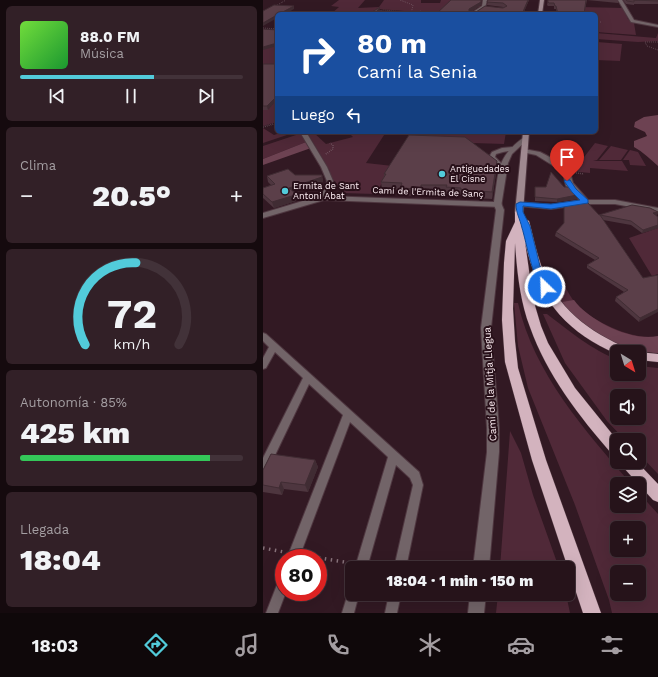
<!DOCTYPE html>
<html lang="es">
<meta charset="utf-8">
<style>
:root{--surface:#26131a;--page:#322027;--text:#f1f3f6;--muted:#a49ea2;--line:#423239;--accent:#52cbda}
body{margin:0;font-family:"Work Sans",sans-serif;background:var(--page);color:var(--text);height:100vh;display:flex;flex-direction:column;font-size:15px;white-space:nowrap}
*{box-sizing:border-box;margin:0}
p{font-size:13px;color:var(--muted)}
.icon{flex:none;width:22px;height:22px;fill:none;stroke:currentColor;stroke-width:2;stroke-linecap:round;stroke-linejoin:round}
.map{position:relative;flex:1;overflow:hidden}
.drawer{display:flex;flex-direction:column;gap:6px;padding:6px;background:#150a0e;width:263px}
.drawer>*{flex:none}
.banner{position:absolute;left:12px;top:12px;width:323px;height:122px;border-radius:6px;box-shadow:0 4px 16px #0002,0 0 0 1px var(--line);background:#1a4fa0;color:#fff;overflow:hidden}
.needle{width:26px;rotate:142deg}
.buttons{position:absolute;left:347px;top:345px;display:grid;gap:8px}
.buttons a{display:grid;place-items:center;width:36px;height:36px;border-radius:6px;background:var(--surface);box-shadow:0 4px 16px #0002,0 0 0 1px var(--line);font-size:20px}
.speed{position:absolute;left:12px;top:549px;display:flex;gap:8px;font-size:20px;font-weight:700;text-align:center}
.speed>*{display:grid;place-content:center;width:52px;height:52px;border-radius:50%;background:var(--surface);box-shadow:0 4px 16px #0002,0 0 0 1px var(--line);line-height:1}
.speed .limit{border:6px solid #d22;background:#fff;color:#111}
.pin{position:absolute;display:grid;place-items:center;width:34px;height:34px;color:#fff;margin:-41px -17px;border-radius:50% 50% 50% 0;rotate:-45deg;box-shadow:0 0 4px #0007}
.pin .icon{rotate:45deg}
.me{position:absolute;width:44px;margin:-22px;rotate:336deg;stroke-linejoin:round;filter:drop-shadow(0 0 3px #0008)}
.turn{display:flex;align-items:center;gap:14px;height:84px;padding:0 16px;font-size:18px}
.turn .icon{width:52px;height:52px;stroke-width:2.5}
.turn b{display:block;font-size:28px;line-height:34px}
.then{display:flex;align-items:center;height:38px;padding:0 16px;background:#0003;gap:8px;font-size:15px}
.big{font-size:30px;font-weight:800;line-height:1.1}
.drawer .tile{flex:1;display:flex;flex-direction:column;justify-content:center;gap:6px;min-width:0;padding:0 14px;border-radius:6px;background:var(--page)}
.drawer .dial{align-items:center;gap:0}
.dial svg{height:104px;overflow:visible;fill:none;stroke:var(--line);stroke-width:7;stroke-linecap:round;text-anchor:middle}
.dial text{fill:var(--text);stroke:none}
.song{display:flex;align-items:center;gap:12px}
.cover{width:48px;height:48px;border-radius:6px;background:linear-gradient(135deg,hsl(100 70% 55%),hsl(130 70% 35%))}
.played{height:4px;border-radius:2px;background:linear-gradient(90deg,var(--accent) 60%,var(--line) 60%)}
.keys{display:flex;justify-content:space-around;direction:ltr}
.heat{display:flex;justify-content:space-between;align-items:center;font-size:22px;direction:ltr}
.charge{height:6px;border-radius:3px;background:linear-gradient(90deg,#34c759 85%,var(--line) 0)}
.trip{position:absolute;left:82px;top:561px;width:230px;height:40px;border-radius:6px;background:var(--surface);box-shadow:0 4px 16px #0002,0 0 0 1px var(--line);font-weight:800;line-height:40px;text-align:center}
.tab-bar{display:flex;height:64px;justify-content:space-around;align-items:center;background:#0f080a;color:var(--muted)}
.tab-bar .icon{width:28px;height:28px}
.tab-bar .on{color:var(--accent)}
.tab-bar b{font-size:18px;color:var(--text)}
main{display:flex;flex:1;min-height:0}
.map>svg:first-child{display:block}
.green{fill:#502938;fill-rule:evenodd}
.forest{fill:#6d4252}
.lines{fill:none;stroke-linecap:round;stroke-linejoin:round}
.service-casing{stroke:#4f3740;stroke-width:2}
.minor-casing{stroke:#4f3740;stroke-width:2}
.tertiary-casing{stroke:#4f3740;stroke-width:2}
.secondary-casing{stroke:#4f3740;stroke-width:2}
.trunk-casing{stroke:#4f3740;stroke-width:1}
.path-far2{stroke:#87727a;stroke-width:1;stroke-dasharray:0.5 1.5;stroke-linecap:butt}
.path-far1{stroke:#87727a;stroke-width:1.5;stroke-dasharray:0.5 1.5;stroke-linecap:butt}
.path{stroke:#87727a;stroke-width:3.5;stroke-dasharray:1.5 4.5;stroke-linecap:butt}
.service{fill:#726468;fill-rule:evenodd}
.minor{fill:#726468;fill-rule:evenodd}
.tertiary{fill:#726468;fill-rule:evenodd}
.secondary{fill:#9f8990;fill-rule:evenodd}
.trunk{fill:#d3b3be;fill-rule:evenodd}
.wall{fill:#4e363f}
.shaded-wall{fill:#402c33}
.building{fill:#5b3f49;stroke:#402c33}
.route{fill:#1a73e8;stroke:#114b97}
.poi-dot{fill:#52cbda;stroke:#281019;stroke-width:1.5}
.labels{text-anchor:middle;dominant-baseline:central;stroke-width:4;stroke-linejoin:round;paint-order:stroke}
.far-poi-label{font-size:9px;fill:#fff0f5;stroke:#281019;text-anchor:start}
.far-street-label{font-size:9px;fill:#fff0f5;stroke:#281019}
.street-label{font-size:10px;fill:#fff0f5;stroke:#281019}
</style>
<main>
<section class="drawer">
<div class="tile">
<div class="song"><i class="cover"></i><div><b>88.0 FM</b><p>Música</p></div></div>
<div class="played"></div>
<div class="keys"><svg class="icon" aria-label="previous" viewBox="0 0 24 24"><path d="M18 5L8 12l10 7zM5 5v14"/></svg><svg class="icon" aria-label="pause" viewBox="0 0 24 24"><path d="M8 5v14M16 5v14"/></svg><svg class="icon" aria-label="next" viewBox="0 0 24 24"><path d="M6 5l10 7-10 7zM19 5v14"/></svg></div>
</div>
<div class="tile"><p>Clima</p>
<div class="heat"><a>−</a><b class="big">20.5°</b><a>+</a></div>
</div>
<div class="tile dial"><svg viewBox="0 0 100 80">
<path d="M14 69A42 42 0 1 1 86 69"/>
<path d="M14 69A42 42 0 0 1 53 6" stroke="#52cbda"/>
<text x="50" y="56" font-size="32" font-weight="700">72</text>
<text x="50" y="72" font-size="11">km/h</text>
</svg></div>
<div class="tile"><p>Autonomía · 85%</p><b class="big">425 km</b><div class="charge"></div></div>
<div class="tile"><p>Llegada</p><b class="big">18:04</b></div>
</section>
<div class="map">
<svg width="395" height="613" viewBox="0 0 395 613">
<rect width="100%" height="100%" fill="#321923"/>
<path class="green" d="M76,0H102L95,8L116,7L121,0H158V3H177L178,0H219L217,7H182L173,14H138L141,11L116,9L108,12L68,14L76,7L68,6Z
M318,7L360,8L365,19L371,23L373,35L333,32V14L300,13Z
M333,33L393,38L395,33V41L375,42L333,39Z
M0,39L14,43V122L0,126Z
M334,42L359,44L357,61L333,60V43Z
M0,128L11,135L20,132H33L0,143Z
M44,132H50L63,144L90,137L85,132H123L103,163L130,166L112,194L79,193L72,181H70L65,172L67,171Z
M152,132H243L241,144L146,141Z
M33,135H38L43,142L0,159V146Z
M332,143L345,146L334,160L330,161H359L365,171L327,168V173L306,171L311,161H318Z
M348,146L365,150L358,160H336Z
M367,150L375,152L383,166L367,165L366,160H360Z
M395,228V274L389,276L366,238Z
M294,270C300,282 306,297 316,307C334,323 371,341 395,336V353L363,348L302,308L282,272Z
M251,303H255C271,374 322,430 368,484H354V506H376V493L395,514V613H349L346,600L312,505L265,388L255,346ZM354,528H376V550H354ZM354,572H376V594H354Z
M280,314H284C304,329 330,351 354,359V374H376V366L395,368V474L376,454V440H362L344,421L302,363ZM354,396H376V418H354Z
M247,431L258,453L270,495L296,568H237Z
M235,594H303L307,613H233Z"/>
<path class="forest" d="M395,115V166C387,159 380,152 371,147V141L384,136L382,132L371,127L372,122L381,117Z
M43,142L48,148L0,165V159Z
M311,300C326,321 369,342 395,336V353C367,352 337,338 315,321C309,316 304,308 299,302Z"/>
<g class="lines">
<g class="service-casing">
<path id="service" d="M37,132H43L64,167L70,181L63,199H59L58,198L64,181L58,167Z
M249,147L251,148V150L240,152L233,154L232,157L242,167V169H238L226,157L229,152L239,148Z
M0,333L3,334L156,472L160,485L143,568H131L150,485L147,478L133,465L104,568H92L125,457L87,422L36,558H24L80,415L46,384L4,472L0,474V458L40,378L12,352L3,368L0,369V358L6,347L0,341Z
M21,575V592H23L15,613H3L17,577Z
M89,588V594H96L91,613H79L86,590Z
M126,594H138L134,613H122Z"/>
</g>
<g class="minor-casing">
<path id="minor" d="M220,0H224L222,8L212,14H207L219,6Z
M355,0H359L371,20L395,25V27L368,22Z
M260,138L265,139L249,154L245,163L238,207L61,200L0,218V213L43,200L61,196L231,202C236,172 233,158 260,138Z
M261,149L277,152L300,164L307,172L310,183L325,200H352L395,208V212L352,204H323L288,209L254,206L253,204L257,202L288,205L317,200L303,186L300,173L294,168L273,155L259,152L258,151Z"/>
</g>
<g class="tertiary-casing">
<path id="tertiary" d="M232,203H238L241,210L228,328L236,428V452L226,568H210L224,452V428L218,328L233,210L231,205Z
M207,594H223L221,613H205Z"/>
</g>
<g class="secondary-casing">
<path id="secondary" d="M277,0H281L279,14H275Z
M260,132H266L260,212L256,214L252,212Z"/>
</g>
<g class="trunk-casing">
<path id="trunk" d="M256,209L260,212L261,218L266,221C270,236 273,251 278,265C293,308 326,332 366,349L368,352H354V354C302,332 274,297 262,242L270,299L278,326L285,343L312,388L354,440V456L349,454C316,416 284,375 267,327C257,301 254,271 252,243L250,309L252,341L255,368L283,460L338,613H320L269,460L242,362L239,320L241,263L243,241L252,222V212Z
M375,352H376L395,354V362L376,360V352Z
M358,462H374L395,484V502L390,500L360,467Z"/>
</g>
<path class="path-far2" d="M137,0L150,5L148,14
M11,7L23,0
M95,14L121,10L140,12L136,14
M152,14L158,11
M170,14L172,12
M333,22H338
M0,28L14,29
M395,42H382L384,46L395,50"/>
<path class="path-far1" d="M0,127L14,123
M63,154L70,149V145L67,143
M313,173L321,174"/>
<path class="path" d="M0,548L21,552
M44,556L88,563
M111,567L117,568"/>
<use href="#service" class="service"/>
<use href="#minor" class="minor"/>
<use href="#tertiary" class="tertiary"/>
<use href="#secondary" class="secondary"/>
<use href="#trunk" class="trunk"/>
</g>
<path class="wall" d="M225,0H266L260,14H173L218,5L208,12H213L241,7H240L224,5Z
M285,0H355V3L324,0L321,14H294L293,9H291V6H285L284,5Z
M360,0H395V4H371V5L363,4Z
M0,64L5,110H0Z
M234,161V167L229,199L198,197V195L183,194V192H159L158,196L137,195V190L119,189L118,182L121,176V174Z
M32,175H59L60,182L32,192L33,201L11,208L0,198V188L8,185L5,182L4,176Z
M272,187H301L314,199L294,202L272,201Z
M301,205L336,215L395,212L394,215L393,216L395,217V228L379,233L368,225L340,220L380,278L395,275L376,322L352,301L353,297L361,292L324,268V265L332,260L292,236L293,232L301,224Z
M52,460L55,467L45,492L21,489L19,495L0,492V470Z"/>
<path class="shaded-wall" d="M218,0H219L218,5L206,13V9Z
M265,0H266L260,14H259Z
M31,6V9L22,14H16Z
M117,7V9L114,14H112Z
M14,15V18L0,26V23Z
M14,43V46L0,50V47Z
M14,96V100L5,110L4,106Z
M234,161V167L229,199V192Z
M59,177L60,182L28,194L26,188Z
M158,185L159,192L158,196Z
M32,193L33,201L11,208L9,202Z
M314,195V199L294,202V199Z
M395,212L394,215L389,217L390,213Z
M395,225V228L379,233L380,230Z
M395,309V312L376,322L377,318Z
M52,460L55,467L45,492L42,485Z
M18,482L21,489L19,495L16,488Z"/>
<path class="building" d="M188,0H218V2L206,9V12H213L222,6L240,8L244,6L240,3L224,2L225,0H265L259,14H173Z
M285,0H323L321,14H295L293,6H292L291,3H286L285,2Z
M363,0H395V1L371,0V2L364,1Z
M11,5L31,6L16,14H14V15L0,23V11Z
M117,7L112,14H106Z
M142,12L169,14H139Z
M0,29L14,30V43L0,47Z
M0,64H14V96L4,106H0Z
M146,135L202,137L234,161L229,192L198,190V188L183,187L184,185H158V189L137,188L139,183L118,182L123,174H121Z
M25,169L32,175H59V177L26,188L32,193H30L32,195L9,202L0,194V188L12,184L4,176Z
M288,172L301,187H306L314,195L294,199L272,197V187H283Z
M324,202L336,215L369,205L387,208L395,212L390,213L395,217V225L380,230L368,221L337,215L380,278L395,275V309L377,318L353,297L365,290L324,265L336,258L293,232L301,223V205Z
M8,454L52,460L42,485L18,482L16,488L0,485V470Z"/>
<path class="route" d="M302,180H307L313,189L325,200V203L288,209L260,206V212L267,226L277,266L286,287L282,290C271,287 263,240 259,228C257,219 253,213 253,204L257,202L288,204L317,200L309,192L301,181Z"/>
<g class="poi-dot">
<circle cx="179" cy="174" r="4"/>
<circle cx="22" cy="191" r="4"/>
</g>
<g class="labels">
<g class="far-poi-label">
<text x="187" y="169">Antiguedades<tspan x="187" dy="10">El Cisne</tspan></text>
<text x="30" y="186">Ermita de Sant<tspan x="30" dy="10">Antoni Abat</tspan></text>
</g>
<g class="far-street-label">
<text transform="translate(165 192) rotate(2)">Camí de l'Ermita de Sanç</text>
</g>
<g class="street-label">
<text transform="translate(227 384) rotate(-93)">Camí de la Mitja Llegua</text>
</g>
</g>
</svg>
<div class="buttons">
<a><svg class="needle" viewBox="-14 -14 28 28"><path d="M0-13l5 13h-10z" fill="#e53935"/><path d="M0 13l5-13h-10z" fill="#a49ea2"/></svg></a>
<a><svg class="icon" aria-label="sound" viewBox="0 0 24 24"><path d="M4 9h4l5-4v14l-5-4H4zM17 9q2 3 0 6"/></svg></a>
<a><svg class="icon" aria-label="search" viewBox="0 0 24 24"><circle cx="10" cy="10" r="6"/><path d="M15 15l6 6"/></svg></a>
<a><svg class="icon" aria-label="layers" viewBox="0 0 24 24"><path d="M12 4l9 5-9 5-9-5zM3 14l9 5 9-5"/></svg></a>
<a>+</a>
<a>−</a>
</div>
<div class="speed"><div class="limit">80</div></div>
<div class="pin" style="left:304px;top:181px;background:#d93025"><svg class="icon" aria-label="arrive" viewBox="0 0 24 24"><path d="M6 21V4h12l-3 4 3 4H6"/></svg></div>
<svg class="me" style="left:282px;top:287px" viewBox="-20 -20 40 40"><circle r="17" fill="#1a73e8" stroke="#fff" stroke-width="3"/><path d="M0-11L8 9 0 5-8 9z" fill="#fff"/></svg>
<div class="trip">18:04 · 1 min · 150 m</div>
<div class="banner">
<div class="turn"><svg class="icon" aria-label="right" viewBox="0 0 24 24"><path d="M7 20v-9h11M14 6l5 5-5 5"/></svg><div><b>80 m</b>Camí la Senia</div></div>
<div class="then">Luego<svg class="icon" aria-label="left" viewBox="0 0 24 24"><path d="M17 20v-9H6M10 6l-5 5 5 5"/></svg></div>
</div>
</div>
</main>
<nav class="tab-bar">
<b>18:03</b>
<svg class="icon on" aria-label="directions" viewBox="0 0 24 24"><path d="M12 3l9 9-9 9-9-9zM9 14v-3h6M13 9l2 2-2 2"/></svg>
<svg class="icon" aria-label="music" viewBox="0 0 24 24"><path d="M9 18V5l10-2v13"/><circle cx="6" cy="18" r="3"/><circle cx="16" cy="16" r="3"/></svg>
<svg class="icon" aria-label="phone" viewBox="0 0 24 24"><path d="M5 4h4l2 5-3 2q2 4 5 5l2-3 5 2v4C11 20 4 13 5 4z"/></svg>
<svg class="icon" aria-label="climate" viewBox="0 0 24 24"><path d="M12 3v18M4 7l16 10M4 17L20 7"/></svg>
<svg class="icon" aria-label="car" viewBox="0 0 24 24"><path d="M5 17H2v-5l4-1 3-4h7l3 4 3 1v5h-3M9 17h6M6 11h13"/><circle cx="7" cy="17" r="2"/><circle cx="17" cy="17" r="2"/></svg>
<svg class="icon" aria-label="filters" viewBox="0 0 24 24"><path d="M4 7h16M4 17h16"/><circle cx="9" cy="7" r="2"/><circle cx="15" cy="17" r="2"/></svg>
</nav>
